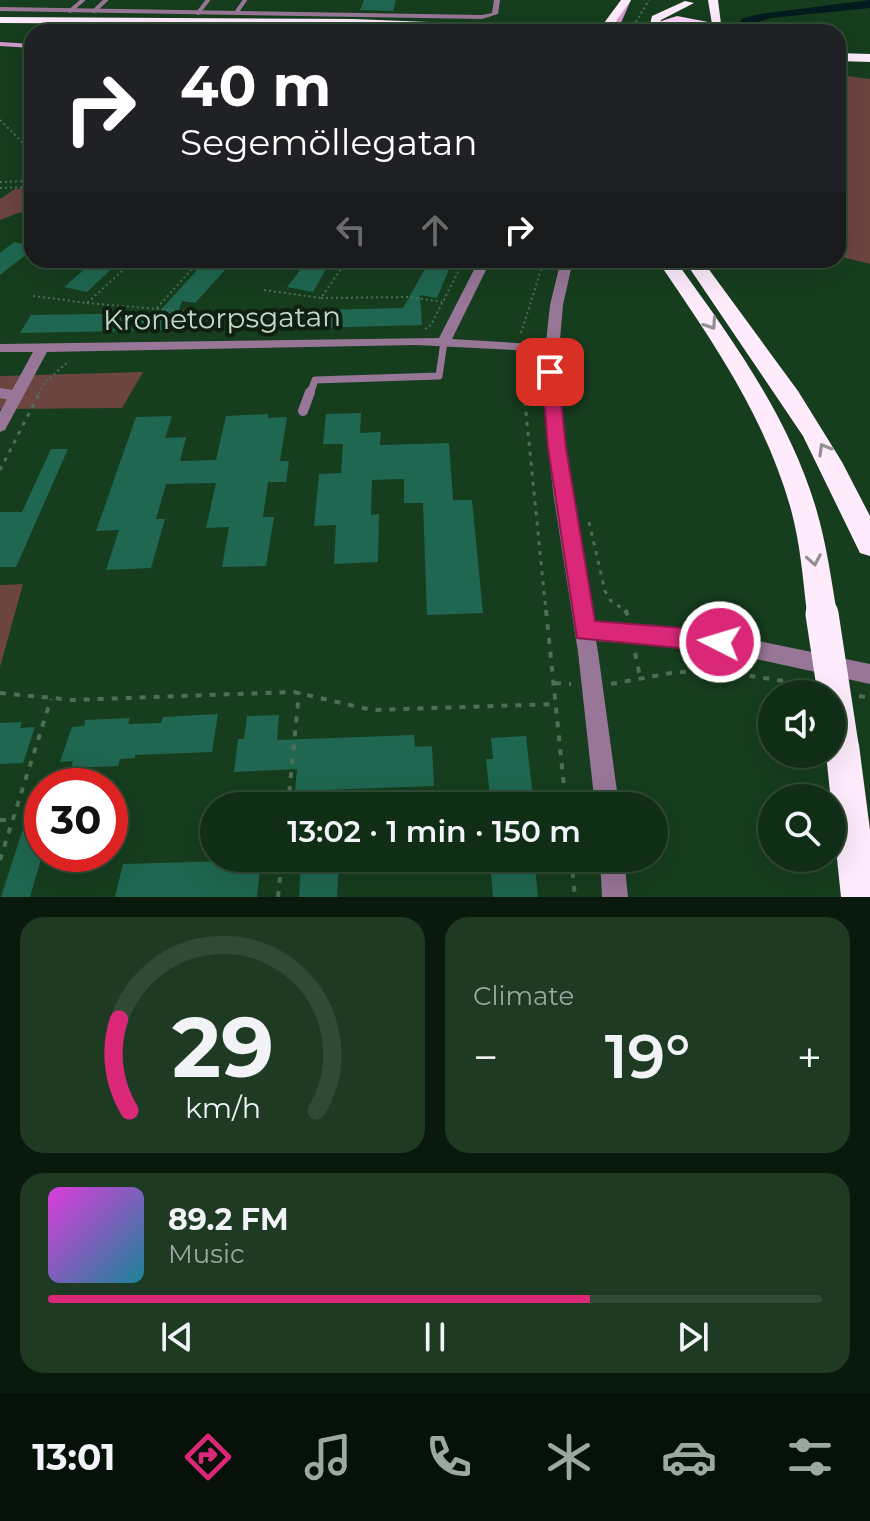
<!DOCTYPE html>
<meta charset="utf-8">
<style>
:root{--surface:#102e16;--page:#1e3a23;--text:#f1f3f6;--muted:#9ca8a1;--line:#304a35;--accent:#db2777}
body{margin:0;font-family:Montserrat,sans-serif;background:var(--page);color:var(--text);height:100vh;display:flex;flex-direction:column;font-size:30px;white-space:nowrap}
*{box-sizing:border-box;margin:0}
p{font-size:26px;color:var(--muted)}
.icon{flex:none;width:44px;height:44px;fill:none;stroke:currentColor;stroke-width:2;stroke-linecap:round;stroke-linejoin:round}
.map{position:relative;height:897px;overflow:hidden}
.drawer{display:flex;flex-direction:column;gap:20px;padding:20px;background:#09190c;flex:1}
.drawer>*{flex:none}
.banner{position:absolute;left:24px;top:24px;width:822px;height:244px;border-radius:24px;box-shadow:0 8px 32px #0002,0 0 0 2px var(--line);background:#202124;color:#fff;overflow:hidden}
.tools{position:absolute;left:758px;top:680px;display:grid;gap:16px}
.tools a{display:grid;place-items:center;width:88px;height:88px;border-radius:50%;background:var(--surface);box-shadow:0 8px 32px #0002,0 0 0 2px var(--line);font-size:40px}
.speed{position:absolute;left:24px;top:768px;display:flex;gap:16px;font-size:40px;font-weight:700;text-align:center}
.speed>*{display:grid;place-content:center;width:104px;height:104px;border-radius:50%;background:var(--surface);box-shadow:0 8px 32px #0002,0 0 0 2px var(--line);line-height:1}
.speed .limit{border:12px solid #d22;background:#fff;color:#111}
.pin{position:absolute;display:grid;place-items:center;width:68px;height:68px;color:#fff;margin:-34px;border-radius:16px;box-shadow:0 4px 12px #0006}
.me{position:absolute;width:88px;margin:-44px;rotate:275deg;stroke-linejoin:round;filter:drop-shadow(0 0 6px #0008)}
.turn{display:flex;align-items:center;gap:28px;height:168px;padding:0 24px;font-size:36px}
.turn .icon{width:104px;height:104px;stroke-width:2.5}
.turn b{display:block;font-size:56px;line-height:68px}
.lanes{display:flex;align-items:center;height:76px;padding:0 24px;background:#0003;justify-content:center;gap:40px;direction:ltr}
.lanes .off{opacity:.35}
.big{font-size:60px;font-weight:600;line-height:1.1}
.drawer .card{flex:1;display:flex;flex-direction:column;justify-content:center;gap:12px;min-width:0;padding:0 28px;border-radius:24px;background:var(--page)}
.drawer .dial{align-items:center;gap:0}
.dial svg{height:208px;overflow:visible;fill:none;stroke:var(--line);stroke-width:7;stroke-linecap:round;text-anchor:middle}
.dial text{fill:var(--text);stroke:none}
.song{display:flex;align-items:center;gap:24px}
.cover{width:96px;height:96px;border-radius:12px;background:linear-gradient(135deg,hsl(300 70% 55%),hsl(190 70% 35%))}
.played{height:8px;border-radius:4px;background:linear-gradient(90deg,var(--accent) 70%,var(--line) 70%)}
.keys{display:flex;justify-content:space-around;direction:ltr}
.heat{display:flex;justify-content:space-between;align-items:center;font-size:44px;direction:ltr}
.drawer .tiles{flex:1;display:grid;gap:20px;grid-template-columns:1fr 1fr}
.card:last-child{grid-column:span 2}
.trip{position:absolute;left:200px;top:792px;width:468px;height:80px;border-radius:40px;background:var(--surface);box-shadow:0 8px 32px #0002,0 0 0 2px var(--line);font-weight:600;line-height:80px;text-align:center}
.dock{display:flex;height:128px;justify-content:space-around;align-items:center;background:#061209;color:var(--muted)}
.dock .icon{width:56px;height:56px}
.dock .selected{color:var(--accent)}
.dock b{font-size:36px;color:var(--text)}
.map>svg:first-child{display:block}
.green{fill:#6c4540}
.water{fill:#021b1f}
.building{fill:#1f6750}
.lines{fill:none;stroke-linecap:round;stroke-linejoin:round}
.path-far2{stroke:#4d6f53;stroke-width:2;stroke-dasharray:2 3;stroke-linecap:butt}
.path-far1{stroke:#4d6f53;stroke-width:3;stroke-dasharray:4 6;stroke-linecap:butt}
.path{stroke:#4d6f53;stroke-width:4;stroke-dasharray:6 8;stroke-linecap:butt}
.service-far2{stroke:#987697;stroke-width:4}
.service-far1{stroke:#987697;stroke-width:7}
.service{stroke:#987697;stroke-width:10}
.minor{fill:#987697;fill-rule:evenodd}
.tertiary{fill:#987697;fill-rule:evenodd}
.secondary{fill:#d29bcf;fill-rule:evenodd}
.trunk{fill:#fed2fc;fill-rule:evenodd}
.motorway{fill:#feecfc;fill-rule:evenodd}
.motorway-bridge{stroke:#feecfc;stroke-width:33}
.oneway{stroke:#929093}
.route{fill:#db2777;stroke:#8e194d;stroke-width:2}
.labels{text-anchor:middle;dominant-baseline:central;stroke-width:8;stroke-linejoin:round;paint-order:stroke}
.street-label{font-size:28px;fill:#c3d8c5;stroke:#0f2012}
</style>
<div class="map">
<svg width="870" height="897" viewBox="0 0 870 897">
<rect width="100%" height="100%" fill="#163d1e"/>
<path class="green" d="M838,75L870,79V264L838,256Z
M32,188V208L0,220V199L15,189Z
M143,372L122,408L0,409V376Z
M23,584L0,667V585Z"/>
<path class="water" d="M870,0V8L771,18L756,23L765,32H750L738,24L743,18L761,14Z"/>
<path class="building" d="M364,0H396L393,11L360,10Z
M14,242L32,246V250L0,275V253Z
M95,260H121L87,292L64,287Z
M206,260H234L195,303L182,301L172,330L20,333L31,315L158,313Z
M308,260H331L313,292L287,287Z
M430,260H453L437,298L420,295L422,325L272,329L275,311L403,308Z
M361,413L360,433L381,432L380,445L449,443L453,500H472L483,613L427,615L423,503H404V479L372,480L371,515L379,514L378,562L334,564L336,525L314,526L319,474L341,473L343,444H323L326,414Z
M268,414V418L287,417L280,461H289L286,482H268L263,517H274L266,566L222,567L229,527L206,528L216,483L166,484L156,519H165L151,568L106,570L119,530L96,531L136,417L172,416L165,438L186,437L180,461L216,460L226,416Z
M51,449H68L16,567H0V512H22Z
M218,714L212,752L135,755V758L120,759L118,766L71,768L73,761L60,762L72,727L84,726L85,720L130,718L128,724L161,723L163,717Z
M279,715L277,740L414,735L415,747L432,746L434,786L295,791L297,769L234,772L238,739H244L247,716Z
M22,722L20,728L35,727L23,763L0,764V723Z
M526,736L534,806H491L486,759H493L491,738Z
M28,813H42V856L30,897H1Z
M301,858H339L337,897H299Z
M490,858H534L538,897H493Z
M261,860L257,897H115L123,864Z"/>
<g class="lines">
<path class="path-far2" d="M635,32L636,22L649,0
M0,120L32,152
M0,182L32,181
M0,188L32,187
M264,290L321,298L347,260
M33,296L87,303L134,260
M321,298L409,297L442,302
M87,303L204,313
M157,308L200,260
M425,329L431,325L464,260
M521,333L544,260
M521,360L524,394
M39,394L44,383L69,361"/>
<path class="path-far1" d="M524,392L546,612
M0,470L40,392
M589,522L605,591L611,601L628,612"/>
<path class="path" d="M546,610L566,806
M625,610L629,618
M635,653L640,677
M555,683L571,684
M611,684L671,673L710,670L805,684
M0,693L73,700L294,692L372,710L556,704
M859,696L870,698
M288,806L299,692
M0,820H14
M571,858L575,897
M0,860L51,699
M278,897L282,858"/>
<path class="service-far2" d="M70,11L83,0
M94,11L106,0
M198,13L208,0
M236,13L245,0"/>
<path class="service-far1" d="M0,393L5,394
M310,394L315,380L439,376L444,342"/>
<path class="service" d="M0,393L17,396
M303,411L310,392"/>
<path class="minor" d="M494,0H500L498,14L482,19L0,11V7L482,15L492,13Z
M479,260H491L452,339L550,345L555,346L557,349L555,352L416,345L47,352L5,430L0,432V412L33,352H0V344L439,338Z
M585,622L720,633L870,664V684L720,651L585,640L578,637L575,631L578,625Z"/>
<path class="tertiary" d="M561,260H573L563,305L559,351V398L570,492L598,652L619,806H595L578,652L553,492L544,398L545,351L550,305Z
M600,858H624L628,897H602Z"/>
<path class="secondary" d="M625,0H631L617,32H609Z
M0,42L32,44V48L0,46Z"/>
<path class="trunk" d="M677,16L708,22L724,32C702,32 686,18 663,25L658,32H648L649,25Z"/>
<path class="motorway" d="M621,0H631L612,27L592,32L353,25L0,23V17L353,19L582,28L604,23Z
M708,0H718L722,32L713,30Z
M685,1L694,3L661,20L657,29H649L652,16Z
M838,53L870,54V62L838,61Z
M657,260H675C730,336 787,414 815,505C826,541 831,577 837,614L832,623L822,627L812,623L807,614C803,578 800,541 790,506C764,415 710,337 657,260Z
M684,260H702L798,391L842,462L870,516V556L860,553L803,436Z
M842,728L854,733L859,745L870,830V897H841L826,754H832V733Z"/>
<path class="motorway-bridge" d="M822,614L842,745"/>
</g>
<defs><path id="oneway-chevron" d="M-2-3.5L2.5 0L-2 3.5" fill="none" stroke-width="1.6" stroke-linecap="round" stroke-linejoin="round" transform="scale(2)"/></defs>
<g class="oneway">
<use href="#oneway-chevron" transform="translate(711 324) rotate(56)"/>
<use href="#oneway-chevron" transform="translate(824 449) rotate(-120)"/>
<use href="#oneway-chevron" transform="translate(814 560) rotate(80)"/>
</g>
<path class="route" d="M550,367L558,372L566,448L595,621L720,631L728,634L731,642L728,649L720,652L577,638L548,448L542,372Z"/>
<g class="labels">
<g class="street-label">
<text transform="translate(222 318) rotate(-1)">Kronetorpsgatan</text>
</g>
</g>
</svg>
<div class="tools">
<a><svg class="icon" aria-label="sound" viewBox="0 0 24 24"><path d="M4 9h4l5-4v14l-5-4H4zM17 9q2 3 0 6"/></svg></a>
<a><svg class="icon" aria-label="search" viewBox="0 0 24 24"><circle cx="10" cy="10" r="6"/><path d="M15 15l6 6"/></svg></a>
</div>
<div class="speed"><div class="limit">30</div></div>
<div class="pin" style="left:550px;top:372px;background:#d93025"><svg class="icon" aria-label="arrive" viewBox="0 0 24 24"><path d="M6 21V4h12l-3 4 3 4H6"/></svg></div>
<svg class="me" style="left:720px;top:642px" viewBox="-20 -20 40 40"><circle r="17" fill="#db2777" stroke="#fff" stroke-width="3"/><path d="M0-11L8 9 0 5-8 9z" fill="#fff"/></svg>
<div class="trip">13:02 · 1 min · 150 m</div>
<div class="banner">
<div class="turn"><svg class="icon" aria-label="right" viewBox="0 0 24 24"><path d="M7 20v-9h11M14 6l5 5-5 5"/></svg><div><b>40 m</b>Segemöllegatan</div></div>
<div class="lanes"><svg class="icon off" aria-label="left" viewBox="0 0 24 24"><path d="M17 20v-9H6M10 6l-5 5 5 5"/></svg><svg class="icon off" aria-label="ahead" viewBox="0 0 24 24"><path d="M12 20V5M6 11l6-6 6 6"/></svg><svg class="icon" aria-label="right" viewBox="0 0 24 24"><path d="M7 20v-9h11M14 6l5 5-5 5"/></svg></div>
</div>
</div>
<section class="drawer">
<div class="tiles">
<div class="card dial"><svg viewBox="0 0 100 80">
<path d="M14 69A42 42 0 1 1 86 69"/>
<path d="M14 69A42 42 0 0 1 10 34" stroke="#db2777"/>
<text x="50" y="56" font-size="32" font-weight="700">29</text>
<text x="50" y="72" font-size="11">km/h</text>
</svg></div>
<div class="card"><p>Climate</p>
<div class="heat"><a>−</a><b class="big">19°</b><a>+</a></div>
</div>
<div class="card">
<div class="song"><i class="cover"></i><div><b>89.2 FM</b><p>Music</p></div></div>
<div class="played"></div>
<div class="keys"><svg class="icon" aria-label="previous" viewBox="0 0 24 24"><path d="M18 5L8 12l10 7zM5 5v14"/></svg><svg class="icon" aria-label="pause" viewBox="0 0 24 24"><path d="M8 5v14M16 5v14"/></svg><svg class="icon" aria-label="next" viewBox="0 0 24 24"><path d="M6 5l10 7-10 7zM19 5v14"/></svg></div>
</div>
</div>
</section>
<nav class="dock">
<b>13:01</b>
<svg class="icon selected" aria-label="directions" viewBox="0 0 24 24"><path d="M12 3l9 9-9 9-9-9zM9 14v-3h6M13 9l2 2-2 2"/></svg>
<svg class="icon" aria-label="music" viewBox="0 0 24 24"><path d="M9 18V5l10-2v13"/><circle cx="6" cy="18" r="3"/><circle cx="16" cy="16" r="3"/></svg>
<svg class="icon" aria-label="phone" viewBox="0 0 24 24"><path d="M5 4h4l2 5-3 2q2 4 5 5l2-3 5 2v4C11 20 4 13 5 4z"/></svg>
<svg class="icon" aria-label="climate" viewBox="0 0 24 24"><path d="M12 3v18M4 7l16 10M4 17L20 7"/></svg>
<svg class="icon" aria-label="car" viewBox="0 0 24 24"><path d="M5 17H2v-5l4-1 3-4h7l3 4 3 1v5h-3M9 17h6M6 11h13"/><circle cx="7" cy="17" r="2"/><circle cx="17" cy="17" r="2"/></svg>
<svg class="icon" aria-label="filters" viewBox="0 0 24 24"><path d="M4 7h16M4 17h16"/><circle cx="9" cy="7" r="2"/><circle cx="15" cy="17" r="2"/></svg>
</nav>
